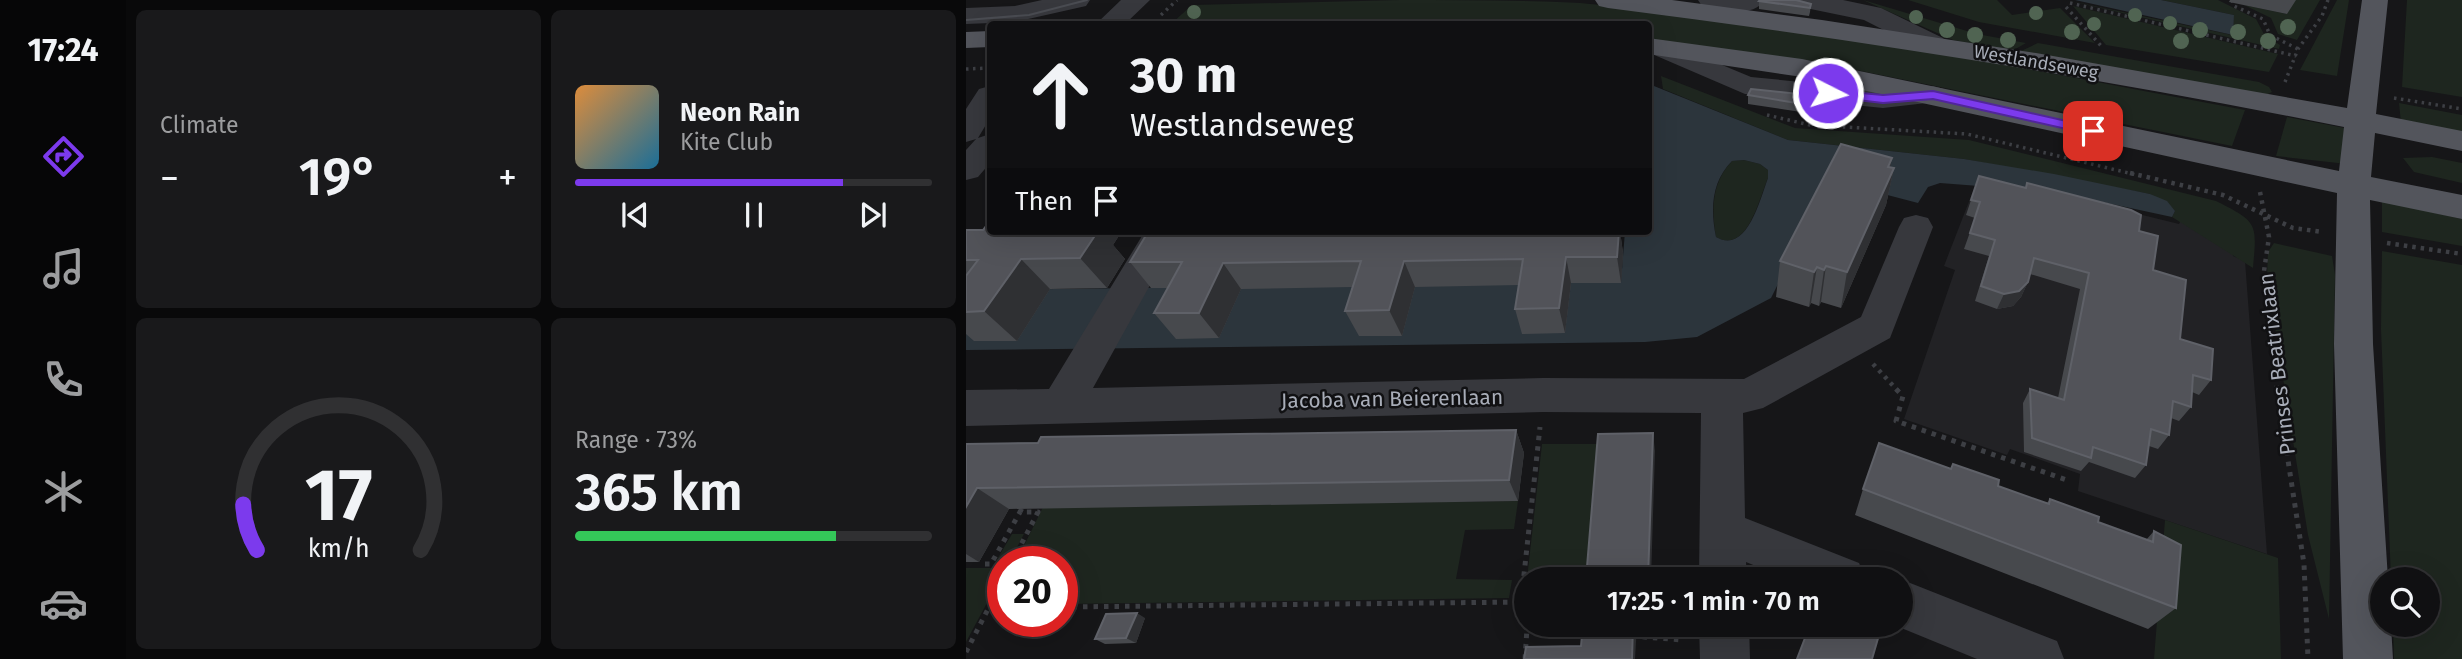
<!DOCTYPE html>
<meta charset="utf-8">
<style>
:root{--surface:#101012;--page:#19191b;--text:#f1f3f6;--muted:#9c9d9f;--line:#303032;--accent:#7c3aed}
body{margin:0;font-family:"Fira Sans",sans-serif;background:var(--page);color:var(--text);height:100vh;display:flex;flex-direction:column;font-size:26px;white-space:nowrap}
*{box-sizing:border-box;margin:0}
p{font-size:23px;color:var(--muted)}
.icon{flex:none;width:38px;height:38px;fill:none;stroke:currentColor;stroke-width:2;stroke-linecap:round;stroke-linejoin:round}
.map{position:relative;flex:1;overflow:hidden}
.panel{display:flex;flex-direction:column;gap:10px;padding:10px;background:#09090a;width:840px}
.panel>*{flex:none}
.top-card{position:absolute;left:21px;top:21px;width:665px;height:214px;border-radius:7px;box-shadow:0 7px 28px #0002,0 0 0 2px var(--line);background:#101012;color:var(--text);overflow:hidden}
.buttons{position:absolute;left:1404px;top:567px;display:grid;gap:14px}
.buttons a{display:grid;place-items:center;width:70px;height:70px;border-radius:50%;background:var(--surface);box-shadow:0 7px 28px #0002,0 0 0 2px var(--line);font-size:35px}
.speed{position:absolute;left:21px;top:546px;display:flex;gap:14px;font-size:35px;font-weight:700;text-align:center}
.speed>*{display:grid;place-content:center;width:91px;height:91px;border-radius:50%;background:var(--surface);box-shadow:0 7px 28px #0002,0 0 0 2px var(--line);line-height:1}
.speed .limit{border:10px solid #d22;background:#fff;color:#111}
.pin{position:absolute;display:grid;place-items:center;width:60px;height:60px;color:#fff;margin:-30px;border-radius:14px;box-shadow:0 4px 10px #0006}
.me{position:absolute;width:77px;margin:-38px;rotate:95deg;stroke-linejoin:round;filter:drop-shadow(0 0 5px #0008)}
.turn{display:flex;align-items:center;gap:24px;height:147px;padding:0 28px;font-size:32px}
.turn .icon{width:91px;height:91px;stroke-width:2.5}
.turn b{display:block;font-size:49px;line-height:60px}
.then{display:flex;align-items:center;height:66px;padding:0 28px;background:#0003;gap:14px;font-size:26px}
.big{font-size:52px;font-weight:600;line-height:1.1}
.panel .widget{flex:1;display:flex;flex-direction:column;justify-content:center;gap:10px;min-width:0;padding:0 24px;border-radius:10px;background:var(--page)}
.panel .dial{align-items:center;gap:0}
.dial svg{height:182px;overflow:visible;fill:none;stroke:var(--line);stroke-width:7;stroke-linecap:round;text-anchor:middle}
.dial text{fill:var(--text);stroke:none}
.song{display:flex;align-items:center;gap:21px}
.cover{width:84px;height:84px;border-radius:10px;background:linear-gradient(135deg,hsl(30 70% 55%),hsl(200 70% 35%))}
.played{height:7px;border-radius:4px;background:linear-gradient(90deg,var(--accent) 75%,var(--line) 75%)}
.keys{display:flex;justify-content:space-around;direction:ltr}
.heat{display:flex;justify-content:space-between;align-items:center;font-size:38px;direction:ltr}
.charge{height:10px;border-radius:5px;background:linear-gradient(90deg,#34c759 73%,var(--line) 0)}
.panel .tiles{flex:1;display:grid;gap:10px;grid-template-columns:repeat(2,1fr)}
.trip{position:absolute;left:548px;top:567px;width:399px;height:70px;border-radius:35px;background:var(--surface);box-shadow:0 7px 28px #0002,0 0 0 2px var(--line);font-weight:600;line-height:70px;text-align:center}
main{display:flex;flex:1;min-height:0}
.tab-bar{display:flex;flex-direction:column;width:126px;justify-content:space-around;align-items:center;background:#060607;color:var(--muted)}
.tab-bar .icon{width:49px;height:49px}
.tab-bar .on{color:var(--accent)}
.tab-bar b{font-size:32px;color:var(--text)}
.map>svg:first-child{display:block}
.built{fill:#222225}
.green{fill:#1e261f}
.water{fill:#2c353c;fill-rule:evenodd}
.lines{fill:none;stroke-linecap:round;stroke-linejoin:round}
.path-far2{stroke:#3d3f44;stroke-width:3.5;stroke-dasharray:2.5 4.5;stroke-linecap:butt}
.path-far1{stroke:#3d3f44;stroke-width:4.5;stroke-dasharray:3.5 5;stroke-linecap:butt}
.path{stroke:#3d3f44;stroke-width:5;stroke-dasharray:4.5 6;stroke-linecap:butt}
.minor{fill:#37383d;fill-rule:evenodd}
.major{fill:#53555c;fill-rule:evenodd}
.tram{stroke:#4a4c52;stroke-width:2}
.tree{fill:#506452}
.wall{fill:#47494d}
.shaded-wall{fill:#2f3033}
.building{fill:#525359;stroke:#5f6168;stroke-width:2}
.route{fill:#7c3aed;stroke:#51269a;stroke-width:2}
.labels{text-anchor:middle;dominant-baseline:central;stroke-width:5;stroke-linejoin:round;paint-order:stroke}
.far-street-label{font-size:18px;fill:#a8adb8;stroke:#111113}
.street-label{font-size:21px;fill:#a8adb8;stroke:#111113}
</style>
<main>
<nav class="tab-bar">
<b>17:24</b>
<svg class="icon on" aria-label="directions" viewBox="0 0 24 24"><path d="M12 3l9 9-9 9-9-9zM9 14v-3h6M13 9l2 2-2 2"/></svg>
<svg class="icon" aria-label="music" viewBox="0 0 24 24"><path d="M9 18V5l10-2v13"/><circle cx="6" cy="18" r="3"/><circle cx="16" cy="16" r="3"/></svg>
<svg class="icon" aria-label="phone" viewBox="0 0 24 24"><path d="M5 4h4l2 5-3 2q2 4 5 5l2-3 5 2v4C11 20 4 13 5 4z"/></svg>
<svg class="icon" aria-label="climate" viewBox="0 0 24 24"><path d="M12 3v18M4 7l16 10M4 17L20 7"/></svg>
<svg class="icon" aria-label="car" viewBox="0 0 24 24"><path d="M5 17H2v-5l4-1 3-4h7l3 4 3 1v5h-3M9 17h6M6 11h13"/><circle cx="7" cy="17" r="2"/><circle cx="17" cy="17" r="2"/></svg>
</nav>
<section class="panel">
<div class="tiles">
<div class="widget"><p>Climate</p>
<div class="heat"><a>−</a><b class="big">19°</b><a>+</a></div>
</div>
<div class="widget">
<div class="song"><i class="cover"></i><div><b>Neon Rain</b><p>Kite Club</p></div></div>
<div class="played"></div>
<div class="keys"><svg class="icon" aria-label="previous" viewBox="0 0 24 24"><path d="M18 5L8 12l10 7zM5 5v14"/></svg><svg class="icon" aria-label="pause" viewBox="0 0 24 24"><path d="M8 5v14M16 5v14"/></svg><svg class="icon" aria-label="next" viewBox="0 0 24 24"><path d="M6 5l10 7-10 7zM19 5v14"/></svg></div>
</div>
<div class="widget dial"><svg viewBox="0 0 100 80">
<path d="M14 69A42 42 0 1 1 86 69"/>
<path d="M14 69A42 42 0 0 1 8 49" stroke="#7c3aed"/>
<text x="50" y="56" font-size="32" font-weight="700">17</text>
<text x="50" y="72" font-size="11">km/h</text>
</svg></div>
<div class="widget"><p>Range · 73%</p><b class="big">365 km</b><div class="charge"></div></div>
</div>
</section>
<div class="map">
<svg width="1496" height="659" viewBox="0 0 1496 659">
<rect width="100%" height="100%" fill="#161618"/>
<path class="built" d="M1009,186L1091,194L1213,224L1219,213L1268,228L1267,256L1279,261L1301,554L1112,491L1114,474L1044,449L1041,455L938,419L989,270L978,266Z"/>
<path class="green" d="M434,0C494,0 554,0 614,3C838,22 1059,69 1279,110L1266,146L885,69L683,40L682,24H205L226,5Z
M897,0L1011,34L1060,43L1046,51L987,40Z
M942,0H1031L1046,15L1094,8L1129,43L1013,22Z
M1100,0L1266,35L1268,15L1195,0H1252L1290,19L1299,36L1314,45L1313,49Z
M1322,0H1354L1331,40L1312,34L1305,18L1278,5L1321,14Z
M1371,0H1383L1371,76L1334,70Z
M1441,0H1496V97L1436,87Z
M1107,6L1312,54L1303,72L1140,45Z
M1072,43L1293,82L1303,87L1306,92L1296,97L1055,51Z
M695,76L829,128L1003,140L1250,201C1292,222 1291,223 1287,268L1206,217L1209,211L1184,194L998,159L822,140L697,89Z
M1433,103L1496,115V133L1435,123Z
M1321,117L1384,129L1381,164L1310,156Z
M1466,157L1496,163V183L1448,172L1437,158Z
M778,160L794,164L802,170V178C793,199 781,255 750,237C745,208 746,182 766,161Z
M1416,201L1496,219V246L1416,232Z
M1308,243L1366,256L1369,275L1363,619L1342,535L1301,277L1302,252Z
M1416,251L1496,265V659H1428L1427,625H1461V579H1425L1415,329Z
M576,444H632L621,579H561Z
M552,501L548,529L499,530L490,579L546,580L543,598L96,604V562H50L77,507Z
M1199,520L1312,558L1315,659H1188Z
M46,534H58L43,562H37V573L0,642V568H26Z"/>
<path class="water" d="M1109,0H1195L1268,15L1267,35Z
M683,84L822,140L998,159L1088,174L1184,194L1201,201L1209,211L1206,217L1090,192L974,183L962,187L952,203L864,180L805,298L731,337L679,342L0,350V290L655,282L659,231H682ZM778,160L794,164L802,170V178C794,199 781,255 750,237C744,208 746,181 766,161Z"/>
<g class="lines">
<path class="path-far2" d="M1266,0L1268,6L1297,19L1304,35L1332,49
M1104,3L1330,56
M1100,7L1137,48
M195,15L211,0
M0,69L24,68
M1319,82L1332,49L1356,16L1362,0
M1428,98L1496,109
M801,115L844,125L1001,134L1171,175"/>
<path class="path-far1" d="M1164,173L1257,195L1327,228L1357,232
M1294,192L1303,237L1298,271L1311,391
M1421,243L1496,254
M907,364L932,391"/>
<path class="path" d="M930,389L937,396L930,421L1101,480
M1311,389L1338,564L1342,659
M46,562L72,512H54L58,504
M19,564H25L54,512
M96,607L555,602
M23,608H37
M561,628L619,633
M666,636L717,640
M0,652L37,580
M559,659L561,628L555,602L574,427"/>
<path class="minor" d="M76,0H124L120,6L49,22L0,24V8L49,6Z
M155,0H184L159,24H130Z
M732,0H799C786,19 754,10 736,6Z
M826,0H877L915,8L977,38L981,44L977,50L967,52L957,50L898,20L830,6Z
M696,40L785,77L917,90L967,86L978,89L982,95L978,101L917,108L779,94L686,54L682,49L686,42Z
M24,86V118L12,138L24,134V163L12,177L0,180V150L10,139L0,142V109L13,89Z
M950,215L962,218L967,227L924,338L797,408L777,413L779,518L893,563L900,579H821L780,562L781,579H733L735,413L577,412L0,426V390L83,389L179,231H214L127,388L577,378L778,379L895,317L933,227L938,218Z
M933,579H934L1091,641L1098,659H1011L928,625H934Z
M733,625H783L784,659H734Z"/>
<path class="major" d="M629,0H706L856,20L1070,53L1381,108L1396,0H1422L1410,114L1496,131V151L1409,133L1405,177L1496,195V219L1404,200L1407,344L1422,579H1416V625H1425L1427,659H1377L1368,344L1371,193L836,77L682,54V38L836,59L1373,171L1378,127C1134,78 889,39 642,8L633,6Z
M24,31V47L0,48V32Z"/>
<path class="tram" d="M0,20L63,15L121,0"/>
</g>
<g class="tree">
<circle cx="228" cy="12" r="7"/>
<circle cx="1070" cy="13" r="7"/>
<circle cx="1169" cy="15" r="7"/>
<circle cx="950" cy="17" r="7"/>
<circle cx="1204" cy="23" r="7"/>
<circle cx="1128" cy="24" r="7"/>
<circle cx="1322" cy="27" r="8"/>
<circle cx="981" cy="30" r="8"/>
<circle cx="1234" cy="30" r="8"/>
<circle cx="1106" cy="32" r="8"/>
<circle cx="1272" cy="32" r="8"/>
<circle cx="1009" cy="35" r="8"/>
<circle cx="1042" cy="40" r="8"/>
<circle cx="1215" cy="41" r="8"/>
<circle cx="1302" cy="41" r="8"/>
</g>
<path class="wall" d="M1264,0H1330L1321,14L1263,2Z
M793,1L845,4L844,12L843,16L793,9Z
M782,95L852,96L848,114L782,104Z
M926,158L924,167L928,168L920,205L875,308L855,302L853,306L845,303L843,307L810,297L814,261Z
M1013,176L1059,188L1061,183L1173,231L1187,270L1214,339L1245,380L1233,395L1226,392L1225,407L1213,421L1205,418L1203,435L1192,449L1183,446L1180,465L1169,478L1123,462L1115,471L1058,452L1057,403L1064,389L1092,398L1114,289L1064,274L1062,282L1055,297L1047,306L1031,309L1009,301L1023,256L998,249L1009,218L1000,215Z
M0,230L156,231L147,245L159,259L141,288L84,289L51,341H8L0,334Z
M250,231H654L657,253L655,283H605L599,333L556,334L549,309L553,285L449,287L436,336H393L379,311L386,287L275,289L253,338L210,339L188,313L202,288H185L164,262Z
M550,430L558,453L552,501L43,509L13,562H0V444Z
M987,464L1032,486L1081,503L1084,499L1132,522L1180,540L1188,531L1210,608L1182,629L889,515L897,489L984,469Z
M179,618L170,643L139,644L129,639Z"/>
<path class="shaded-wall" d="M926,158L920,187L928,168L920,205L875,308L881,272Z
M114,231H156L147,245L159,259L141,288L114,258Z
M653,231H654L657,253L655,283L651,257Z
M600,257L605,283L599,333L593,308Z
M55,259L84,289L51,341L18,311Z
M438,261L449,287L436,336L423,310Z
M257,263L275,289L253,338L233,313Z
M860,266L855,302L853,306L858,270Z
M851,267L845,303L843,307L848,272Z
M1062,282L1055,297L1047,306L1031,309L1038,294Z
M550,430L558,453L552,501L543,480Z
M687,433L689,451L685,579H682Z
M11,488L43,509L13,562L0,554V507Z
M171,613L179,618L170,643L160,638Z
M667,625H671L669,659H666Z"/>
<path class="building" d="M794,0H830L845,4L844,8L793,1Z
M785,89L852,96L849,106L782,95Z
M875,144L926,158L922,167L928,168L881,272L860,266L858,270L851,267L848,272L814,261Z
M1013,176L1060,188L1061,183L1165,210L1175,215L1173,231L1192,236L1187,270L1220,280L1214,339L1247,349L1245,380L1227,375L1225,407L1207,401L1203,435L1185,429L1180,465L1127,447L1125,458L1066,438L1064,389L1098,400L1123,273L1068,258L1062,282L1053,291L1038,294L1015,286L1029,240L1004,233L1014,202L1005,200Z
M24,221V231H132L114,258L55,259L18,311L0,312V276L12,260H0V230H17Z
M250,231H653L651,257H600L593,308L549,309L557,259L438,261L423,310L379,311L395,261L257,263L233,313H188L216,262H164L182,232Z
M550,430L543,480L11,488L0,507V444L72,443L75,437Z
M687,433L682,579H620L632,434Z
M913,443L985,469L987,464L1033,480L1032,486L1083,504L1084,499L1133,517L1132,522L1187,542L1188,531L1215,545L1210,608L897,489Z
M171,613L160,638L129,639L140,614Z
M617,625H667L666,659H558L560,647L615,646Z
M844,625H907L915,628L906,659H831Z"/>
<path class="route" d="M862,90L917,95L967,91L1127,127L1133,131L1127,135L967,99L917,103L857,96V91Z"/>
<g class="labels">
<g class="far-street-label">
<text transform="translate(1070 62) rotate(10)">Westlandseweg</text>
</g>
<g class="street-label">
<text transform="translate(1311 364) rotate(-97)">Prinses Beatrixlaan</text>
<text transform="translate(426 399) rotate(-1)">Jacoba van Beierenlaan</text>
</g>
</g>
</svg>
<div class="buttons">
<a><svg class="icon" aria-label="search" viewBox="0 0 24 24"><circle cx="10" cy="10" r="6"/><path d="M15 15l6 6"/></svg></a>
</div>
<div class="speed"><div class="limit">20</div></div>
<div class="pin" style="left:1127px;top:131px;background:#d93025"><svg class="icon" aria-label="arrive" viewBox="0 0 24 24"><path d="M6 21V4h12l-3 4 3 4H6"/></svg></div>
<svg class="me" style="left:862px;top:93px" viewBox="-20 -20 40 40"><circle r="17" fill="#7c3aed" stroke="#fff" stroke-width="3"/><path d="M0-11L8 9 0 5-8 9z" fill="#fff"/></svg>
<div class="trip">17:25 · 1 min · 70 m</div>
<div class="top-card">
<div class="turn"><svg class="icon" aria-label="ahead" viewBox="0 0 24 24"><path d="M12 20V5M6 11l6-6 6 6"/></svg><div><b>30 m</b>Westlandseweg</div></div>
<div class="then">Then<svg class="icon" aria-label="arrive" viewBox="0 0 24 24"><path d="M6 21V4h12l-3 4 3 4H6"/></svg></div>
</div>
</div>
</main>
